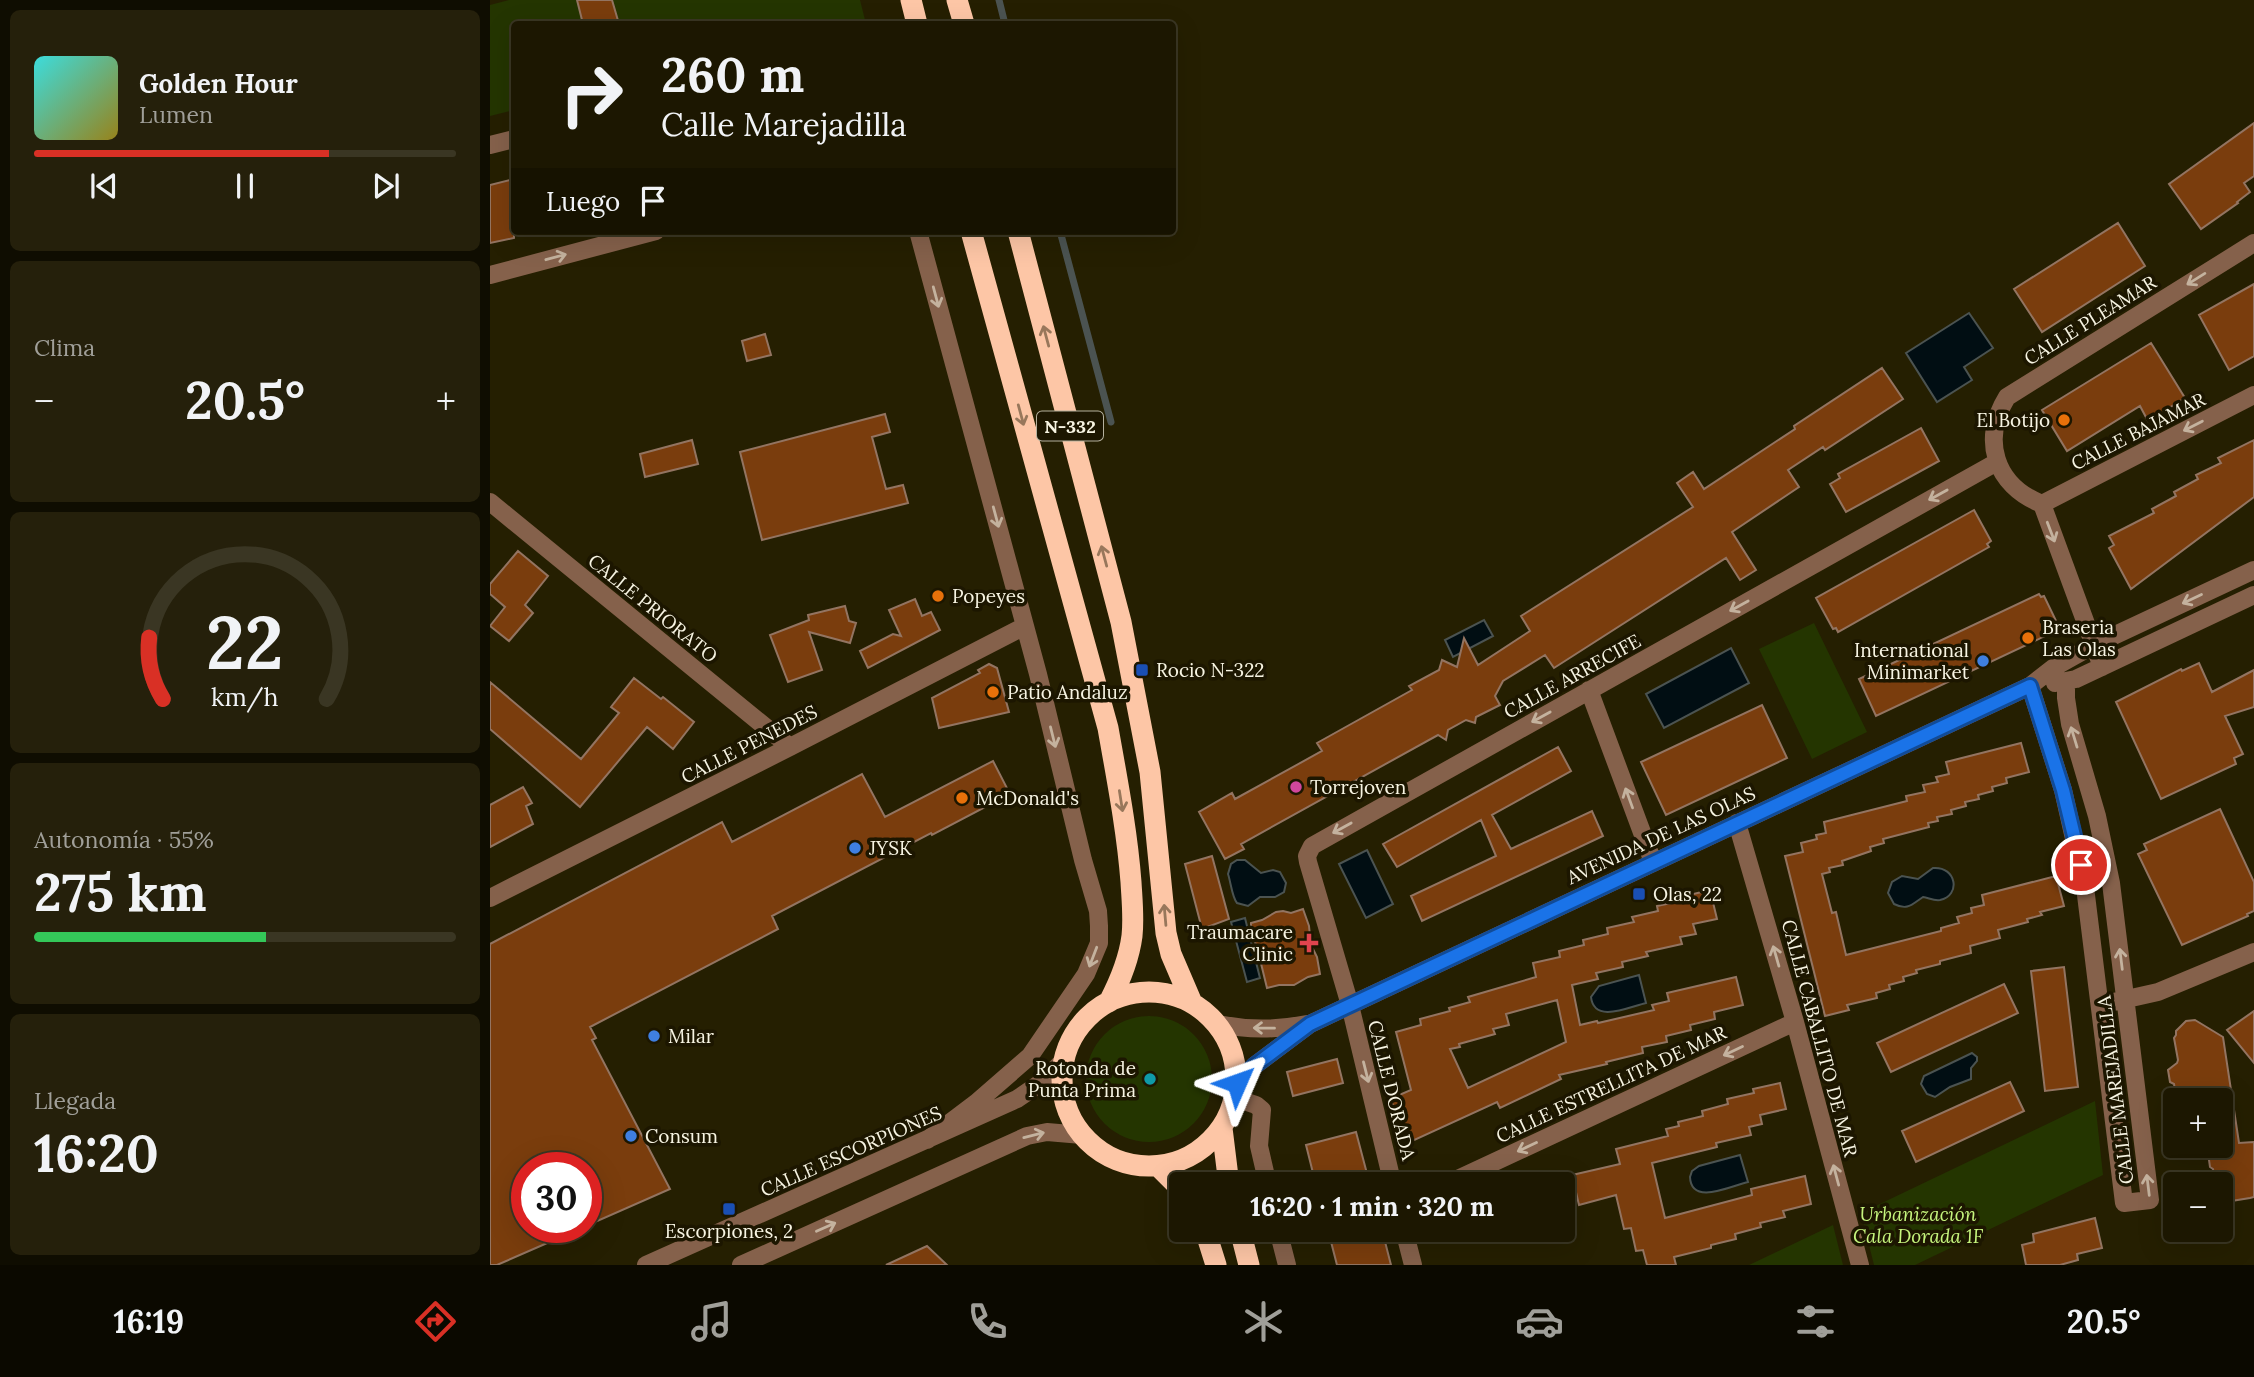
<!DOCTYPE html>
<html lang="es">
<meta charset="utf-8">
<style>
:root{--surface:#1c1701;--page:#25200b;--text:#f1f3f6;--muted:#a09f99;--line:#3a3623;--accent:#d93025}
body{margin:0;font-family:Lora,serif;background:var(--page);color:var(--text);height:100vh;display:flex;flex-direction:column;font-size:26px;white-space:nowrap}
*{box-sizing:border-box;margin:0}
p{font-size:23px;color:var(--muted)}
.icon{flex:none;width:38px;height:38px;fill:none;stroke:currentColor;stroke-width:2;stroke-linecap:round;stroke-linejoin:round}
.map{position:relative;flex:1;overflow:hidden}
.details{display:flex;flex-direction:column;gap:10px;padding:10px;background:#0f0d01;width:490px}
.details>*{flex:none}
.guide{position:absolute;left:21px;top:21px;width:665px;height:214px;border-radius:7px;box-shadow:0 7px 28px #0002,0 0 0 2px var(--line);background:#1c1701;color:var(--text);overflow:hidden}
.tools{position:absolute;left:1673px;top:1088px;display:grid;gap:14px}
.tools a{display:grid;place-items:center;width:70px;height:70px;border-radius:7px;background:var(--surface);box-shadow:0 7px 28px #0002,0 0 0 2px var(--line);font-size:35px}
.speed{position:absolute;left:21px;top:1152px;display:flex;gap:14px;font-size:35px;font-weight:700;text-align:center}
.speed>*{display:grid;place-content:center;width:91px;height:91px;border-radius:50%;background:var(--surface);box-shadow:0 7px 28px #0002,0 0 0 2px var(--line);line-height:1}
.speed .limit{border:10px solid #d22;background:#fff;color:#111}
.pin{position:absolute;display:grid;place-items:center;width:60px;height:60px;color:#fff;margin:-30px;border:4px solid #fff;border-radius:50%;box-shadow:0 2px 7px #0007}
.me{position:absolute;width:77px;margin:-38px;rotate:47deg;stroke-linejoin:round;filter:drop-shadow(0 0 5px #0008)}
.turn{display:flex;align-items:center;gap:24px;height:147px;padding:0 35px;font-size:32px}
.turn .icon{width:91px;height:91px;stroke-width:2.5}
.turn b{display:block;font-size:49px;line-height:60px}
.then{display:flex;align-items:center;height:66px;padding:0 35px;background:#0003;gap:14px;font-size:26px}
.big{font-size:52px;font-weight:800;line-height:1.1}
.details .widget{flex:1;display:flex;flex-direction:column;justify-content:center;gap:10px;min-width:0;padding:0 24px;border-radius:10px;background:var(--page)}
.details .dial{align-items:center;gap:0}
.dial svg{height:182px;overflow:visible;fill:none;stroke:var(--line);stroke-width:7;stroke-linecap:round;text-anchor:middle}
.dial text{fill:var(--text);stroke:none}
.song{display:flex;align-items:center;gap:21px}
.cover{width:84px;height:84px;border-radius:10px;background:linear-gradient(135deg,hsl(180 70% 55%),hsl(50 70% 35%))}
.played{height:7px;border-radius:4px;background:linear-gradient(90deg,var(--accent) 70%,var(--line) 70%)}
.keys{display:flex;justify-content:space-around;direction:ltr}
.heat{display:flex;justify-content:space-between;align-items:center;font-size:38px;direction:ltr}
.charge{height:10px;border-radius:5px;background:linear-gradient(90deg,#34c759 55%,var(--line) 0)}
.trip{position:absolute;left:679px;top:1172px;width:406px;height:70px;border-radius:7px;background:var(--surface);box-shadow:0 7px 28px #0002,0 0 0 2px var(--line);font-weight:800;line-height:70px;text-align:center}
.tab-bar{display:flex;height:112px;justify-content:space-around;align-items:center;background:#0b0900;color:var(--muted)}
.tab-bar .icon{width:49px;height:49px}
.tab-bar .selected{color:var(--accent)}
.tab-bar b{font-size:32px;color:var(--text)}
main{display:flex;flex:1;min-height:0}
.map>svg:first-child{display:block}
.green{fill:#243500}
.water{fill:#010e13;stroke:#4b5351;stroke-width:2}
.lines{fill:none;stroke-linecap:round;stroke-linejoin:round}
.stream{stroke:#4b5351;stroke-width:7}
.building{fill:#7a3d0d;stroke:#937461;stroke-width:2;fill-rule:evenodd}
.minor{stroke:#85614b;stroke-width:18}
.highway{stroke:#fdc6a6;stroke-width:21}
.oneway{stroke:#c4b29e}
.oneway2{stroke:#98775b}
.route-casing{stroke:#114b97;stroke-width:18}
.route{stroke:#1a73e8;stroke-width:12}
.food-dot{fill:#e8710a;stroke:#1c1600;stroke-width:2.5}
.shop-dot{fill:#3f7fe0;stroke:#1c1600;stroke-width:2.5}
.transit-dot{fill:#1a4fb4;stroke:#1c1600;stroke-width:2.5}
.hotel-dot{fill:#d1479c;stroke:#1c1600;stroke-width:2.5}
.health-dot{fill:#e0444e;stroke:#1c1600;stroke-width:2.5}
.culture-dot{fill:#0f9aa8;stroke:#1c1600;stroke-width:2.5}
.labels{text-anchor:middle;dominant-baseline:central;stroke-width:7;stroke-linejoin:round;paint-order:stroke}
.shield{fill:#1c1600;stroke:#b5b19e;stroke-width:2}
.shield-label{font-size:18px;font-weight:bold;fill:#f7f4e2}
.street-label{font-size:19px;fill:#f7f4e2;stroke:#1c1600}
.poi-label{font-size:19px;fill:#f7f4e2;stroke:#1c1600;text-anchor:start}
.park-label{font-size:19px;font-style:italic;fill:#c6f57d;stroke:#1c1600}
</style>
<main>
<section class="details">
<div class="widget">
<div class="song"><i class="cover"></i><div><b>Golden Hour</b><p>Lumen</p></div></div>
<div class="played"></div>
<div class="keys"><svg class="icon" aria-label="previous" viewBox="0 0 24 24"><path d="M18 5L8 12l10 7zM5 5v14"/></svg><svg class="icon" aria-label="pause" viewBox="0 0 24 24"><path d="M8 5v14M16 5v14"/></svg><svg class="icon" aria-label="next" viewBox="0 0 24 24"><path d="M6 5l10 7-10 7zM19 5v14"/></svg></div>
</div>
<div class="widget"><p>Clima</p>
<div class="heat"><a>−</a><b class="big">20.5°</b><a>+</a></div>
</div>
<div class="widget dial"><svg viewBox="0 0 100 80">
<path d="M14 69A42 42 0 1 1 86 69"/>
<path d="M14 69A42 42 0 0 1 8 42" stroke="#d93025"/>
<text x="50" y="56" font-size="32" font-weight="700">22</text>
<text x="50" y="72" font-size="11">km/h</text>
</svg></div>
<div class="widget"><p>Autonomía · 55%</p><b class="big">275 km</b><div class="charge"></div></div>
<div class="widget"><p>Llegada</p><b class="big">16:20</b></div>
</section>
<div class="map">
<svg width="1764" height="1265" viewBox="0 0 1764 1265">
<rect width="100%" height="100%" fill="#251f01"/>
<path class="green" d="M19,0H87L93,24H24V110L0,116V5Z
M122,0H370L376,24H129Z
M1324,623L1377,732L1322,759L1269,649Z
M596 1079a63 63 0 1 1 126 0a63 63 0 1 1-126 0Z
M1605,1101L1613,1175L1425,1265H1384L1371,1213Z
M1343,1225L1353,1265H1259Z"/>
<path class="water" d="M1479,313L1503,348L1474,367L1482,380L1447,402L1416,353Z
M994,620L1003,636L963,657L955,640Z
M1241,648L1259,683L1174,728L1156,694Z
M877,850L903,904L876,918L849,864Z
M747,860H755L771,873L783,870L790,872L796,883L794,892L785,897H770L758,906L747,903C742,897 741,883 738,874L741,864Z
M1443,868C1467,866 1471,896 1450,900C1444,901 1439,898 1433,897C1422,904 1418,911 1404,904L1398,893L1402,882L1412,876L1428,879Z
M755,918L770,978L757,982L741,922Z
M1149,975L1156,1003C1139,1007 1104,1024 1101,997L1109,986Z
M1482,1053L1487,1057V1061L1481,1068V1079L1460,1087L1445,1097L1437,1094L1431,1084L1434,1076Z
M1250,1155L1258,1182C1241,1186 1201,1206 1200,1177L1202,1171L1209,1166Z"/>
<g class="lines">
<path class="stream" d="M509,0L515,24
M570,231L621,422"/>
</g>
<path class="building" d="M87,0H122L129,24H93Z
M1764,123V176L1754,183L1760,192L1747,202L1748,203L1711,229L1679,184Z
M20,180L24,201V238L0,243V185Z
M1628,223L1655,266L1552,332L1524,289Z
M1764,284V356L1739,370L1709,315Z
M275,334L281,355L257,361L252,341Z
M1661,343L1695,398L1658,421L1650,406L1577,451L1552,410Z
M1392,368L1413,399L1335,450L1333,447L1298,470L1309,487L1242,532L1266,570L1250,580L1236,558L1064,668L1055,655L1013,681L1005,696L1010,705L986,717L985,723L976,720L958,730L956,740L948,735L751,844L754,849L735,859L709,812L742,793L745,799L832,751L827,743L922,690L919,686L949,670L952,660L967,667L974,638L988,665L1040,631L1031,616L1203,507L1187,483L1203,472L1214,489L1305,429L1304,426Z
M395,414L400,432L382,437L396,489L413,485L418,503L272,540L250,452Z
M1431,428L1449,461L1356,512L1340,484L1350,478L1348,474Z
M202,440L208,464L155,477L150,454Z
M1764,440V497L1641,589L1619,548L1624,545L1619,536L1664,513L1662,509L1686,496L1684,492L1708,479L1706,475L1731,463L1728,458Z
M1484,510L1501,541L1497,544L1499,547L1348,632L1346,628L1343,629L1326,598Z
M28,551L58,576L35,605L43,613L19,641L0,626L15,607L0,594V584Z
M1549,594L1551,597L1554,596L1570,629L1386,716L1369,679Z
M425,599L432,616L441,612L450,630L378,668L370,651L403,634L411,636L399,610Z
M355,606L359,621L366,623L360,643L319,632L332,670L298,682L280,635L319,620L318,615Z
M1709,663L1722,692L1764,670V707L1735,716L1753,754L1744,758L1746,764L1671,799L1626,702L1691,669L1692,671Z
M499,664L507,668L519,712L449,728L442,698L490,673L488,670Z
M144,678L171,699L173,697L204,722L183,749L157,727L90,807L0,729V682L91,759L129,713L121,707Z
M1272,705L1297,758L1176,815L1151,762Z
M1531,743L1539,772L1516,778L1517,783L1502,787L1503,791L1488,795L1489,799L1475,802L1476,806L1461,810L1462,814L1447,817L1448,821L1438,823L1439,827L1393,839L1394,843L1380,847L1381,851L1352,861L1353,865L1339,868L1340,872L1332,874L1342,913L1346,912L1356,955L1451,931V928L1469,923L1467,917L1482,913L1481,908L1494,905L1492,895L1566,876L1574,906L1550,912L1552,915L1537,919L1538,922L1508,930L1510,938L1480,946L1481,953L1450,961V964L1426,970L1427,973L1413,977L1414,981L1399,985L1400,989L1386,993L1387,998L1357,1005L1359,1010L1335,1016L1295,856L1313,852L1311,843L1327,839L1326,835L1336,833L1334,822L1417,801L1416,796L1435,792L1433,785L1448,782L1446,777L1459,774L1456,762Z
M1068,747L1081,771L1002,815L1021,849L1102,811L1113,836L932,921L921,896L1006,856L991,820L907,867L893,844Z
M503,761L520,794L442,835L441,833L282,916L288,929L100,1027L106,1038L102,1040L180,1189L96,1226V1167H37V1227H94L7,1265H0V944L232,822L242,842L372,774L395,817Z
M33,787L42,803L36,806L43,824L0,847V805Z
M1730,809L1764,882V911L1757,914L1758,916L1692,945L1648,854L1657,850L1654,844Z
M722,856L739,919L712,929L695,864Z
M1220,890L1227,919L1203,924L1206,934L1190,937L1192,944L1156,952L1158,956L1132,962L1133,967L1106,973L1108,979L1082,985L1090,1025L1107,1021L1108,1023L1164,1010L1162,1005L1179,1001L1177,993L1246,977L1253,1005L1224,1012L1225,1019L1200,1025L1201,1030L1176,1036L1177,1042L1152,1047L1153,1053L1116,1062L1117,1064L1069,1075L1071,1079L1010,1108L1007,1102L920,1142L900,1099L921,1090L906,1032L931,1025L930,1019L960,1011L959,1008L980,1002L978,997L1046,977L1043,963L1070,957L1069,951L1094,945L1093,940L1118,934L1117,928L1144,922L1142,917L1168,911L1167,906L1191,901V897ZM1067,1000L1076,1042L978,1088L960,1049L970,1047L969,1044L1005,1034L1003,1029L1019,1025L1016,1014Z
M813,909L819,926L820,936L825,941L822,947L827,957L830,974L818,977L804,985H789L777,988L767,947L761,933V923L772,920L786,912L793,911L801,913Z
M1574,967L1588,1087L1555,1091L1541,971Z
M1514,984L1528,1013L1401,1072L1387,1043Z
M1764,1011V1063L1737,1030Z
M1705,1020L1733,1037L1749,1143L1764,1142V1197L1760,1198L1735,1202L1734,1185H1726L1723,1169L1720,1167L1717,1146H1731V1101H1698L1699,1096L1691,1097V1093L1685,1090L1684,1084L1680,1082L1678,1070L1687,1063L1688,1060L1684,1038L1686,1035V1031L1696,1021Z
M847,1059L853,1083L803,1096L797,1072Z
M1520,1082L1534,1111L1426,1162L1412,1131Z
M1290,1083L1296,1109L1270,1115L1272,1124L1259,1127L1261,1135L1226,1143L1227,1147L1162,1163L1175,1218L1262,1195L1261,1189L1315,1176L1321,1204L1293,1211L1295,1217L1270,1223L1271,1227L1245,1234L1246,1239L1221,1245V1248L1184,1257L1186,1265H1157L1153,1250L1146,1251L1141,1228L1134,1229L1126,1195L1089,1205L1082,1175L1130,1164L1126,1149L1178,1136L1176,1129L1189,1126L1188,1122L1213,1116L1212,1111L1238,1104L1237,1099L1264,1093L1263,1089Z
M866,1132L880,1185H826L816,1145Z
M1605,1218L1612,1248L1587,1254L1588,1260L1570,1265H1536L1532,1245L1544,1242L1543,1234Z
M838,1230H892L901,1265H847Z
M437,1246L457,1265H396Z"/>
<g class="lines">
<path class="minor" d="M0,145L24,139
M428,231L548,674L593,860L608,911L609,926V943L596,974L540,1056L486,1103L437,1140
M0,275L166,231
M0,502L300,747
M1552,504L1764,395
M1612,667L1552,504C1504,485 1491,439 1517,397L1764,243
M1565,683L1586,679L1764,595
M1540,686L1573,790L1595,887L1634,1203L1660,1200L1621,883L1607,816L1580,724L1576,698V682
M1099,690L1163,862
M1247,823L1305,1022L1370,1265
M0,898L300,747L535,626
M1610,1005L1668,992L1764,952
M728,1024C757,1030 787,1030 817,1024
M747,1083L764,1066L820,1024L1540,686L1563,668L1604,645L1764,570
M745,1098L766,1105L772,1110L769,1146L778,1185
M903,1185L860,1005L818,862L817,856L822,846L1507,462
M955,1185L1305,1022
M788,1230L797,1265
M914,1230L923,1265
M156,1265L527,1099L552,1082L574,1060
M251,1265L537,1136L557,1132L592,1135"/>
<path class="highway" d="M421,0L427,24
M467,0L474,24
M481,231L618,728C627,779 637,830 641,882C642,900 644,918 642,936C639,959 630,981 619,1002
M528,231L631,622L660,772L676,933L681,954L702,1003
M572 1079a87 87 0 1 1 174 0a87 87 0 1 1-174 0Z
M732,1128L739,1185
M669,1167L691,1189
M715,1230L726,1265
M750,1230L759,1265"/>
</g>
<defs><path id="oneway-shaft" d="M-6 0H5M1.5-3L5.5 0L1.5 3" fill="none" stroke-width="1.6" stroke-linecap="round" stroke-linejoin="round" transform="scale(1.75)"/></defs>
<g class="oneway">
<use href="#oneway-shaft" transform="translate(66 257) rotate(-15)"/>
<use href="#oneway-shaft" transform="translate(1706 279) rotate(148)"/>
<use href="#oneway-shaft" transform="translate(446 297) rotate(75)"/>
<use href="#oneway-shaft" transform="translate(1703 426) rotate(153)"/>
<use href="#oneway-shaft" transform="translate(1448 495) rotate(151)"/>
<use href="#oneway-shaft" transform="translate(506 517) rotate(75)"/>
<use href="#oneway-shaft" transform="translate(1561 532) rotate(69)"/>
<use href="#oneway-shaft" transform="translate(1702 599) rotate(155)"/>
<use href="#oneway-shaft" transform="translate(1249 606) rotate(151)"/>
<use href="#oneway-shaft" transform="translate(1051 717) rotate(151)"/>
<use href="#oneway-shaft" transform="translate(563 737) rotate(76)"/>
<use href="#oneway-shaft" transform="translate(1584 737) rotate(-107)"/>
<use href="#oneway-shaft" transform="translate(1139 798) rotate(-110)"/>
<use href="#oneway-shaft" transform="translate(852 828) rotate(151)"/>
<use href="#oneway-shaft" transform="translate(1286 956) rotate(-106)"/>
<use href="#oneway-shaft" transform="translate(603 957) rotate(111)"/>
<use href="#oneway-shaft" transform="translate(1631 959) rotate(-97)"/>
<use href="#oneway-shaft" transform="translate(774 1028) rotate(-179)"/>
<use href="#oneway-shaft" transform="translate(1243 1051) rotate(155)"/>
<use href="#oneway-shaft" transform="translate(876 1072) rotate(76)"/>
<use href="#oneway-shaft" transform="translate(544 1135) rotate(-14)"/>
<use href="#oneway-shaft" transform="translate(1037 1147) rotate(155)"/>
<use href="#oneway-shaft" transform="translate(1346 1175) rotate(-105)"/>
<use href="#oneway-shaft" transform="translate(1658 1185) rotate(-97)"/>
<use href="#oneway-shaft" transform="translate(336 1227) rotate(-24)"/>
</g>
<g class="oneway2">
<use href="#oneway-shaft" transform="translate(556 336) rotate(-105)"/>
<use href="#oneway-shaft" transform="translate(531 415) rotate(75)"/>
<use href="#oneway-shaft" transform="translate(614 556) rotate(-105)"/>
<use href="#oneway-shaft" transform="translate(631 801) rotate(81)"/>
<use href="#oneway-shaft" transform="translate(675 915) rotate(-95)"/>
</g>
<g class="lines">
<g class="route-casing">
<path id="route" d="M747,1083L764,1066L820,1024L1540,686L1573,790L1591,865"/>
</g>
<use href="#route" class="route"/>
</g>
<g class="food-dot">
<circle cx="1574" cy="420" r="7"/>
<circle cx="448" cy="596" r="7"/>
<circle cx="1538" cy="638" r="7"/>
<circle cx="503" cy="692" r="7"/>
<circle cx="472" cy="798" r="7"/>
</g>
<g class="shop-dot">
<circle cx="1493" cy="661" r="7"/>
<circle cx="365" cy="848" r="7"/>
<circle cx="164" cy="1036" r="7"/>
<circle cx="141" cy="1136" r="7"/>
</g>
<g class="transit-dot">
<rect x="645" y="663" width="14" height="14" rx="3.5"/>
<rect x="1142" y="887" width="14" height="14" rx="3.5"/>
<rect x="232" y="1202" width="14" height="14" rx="3.5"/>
</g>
<circle class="hotel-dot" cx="806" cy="787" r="7"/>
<path class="health-dot" d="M815.5 932.5h7v7h7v7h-7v7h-7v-7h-7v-7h7z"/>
<circle class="culture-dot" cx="660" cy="1079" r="7"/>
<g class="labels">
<rect class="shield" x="547" y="411.5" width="66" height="29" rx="5"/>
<g class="shield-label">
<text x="580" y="426">N-332</text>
</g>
<g class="street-label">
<text transform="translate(1600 320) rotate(-32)">CALLE PLEAMAR</text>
<text transform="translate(1648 431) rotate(-27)">CALLE BAJAMAR</text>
<text transform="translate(163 608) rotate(39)">CALLE PRIORATO</text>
<text transform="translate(1082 676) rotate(-29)">CALLE ARRECIFE</text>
<text transform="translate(259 744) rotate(-27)">CALLE PENEDES</text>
<text transform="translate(1171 835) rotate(-25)">AVENIDA DE LAS OLAS</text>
<text transform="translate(1330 1038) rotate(75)">CALLE CABALLITO DE MAR</text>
<text transform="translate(1121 1084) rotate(-25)">CALLE ESTRELLITA DE MAR</text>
<text transform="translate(902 1090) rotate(76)">CALLE DORADA</text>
<text transform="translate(1625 1090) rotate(-97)">CALLE MAREJADILLA</text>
<text transform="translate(361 1151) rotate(-24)">CALLE ESCORPIONES</text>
</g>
<g class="poi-label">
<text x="1560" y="420" text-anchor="end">El Botijo</text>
<text x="462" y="596">Popeyes</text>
<text x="1552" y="627">Braseria<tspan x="1552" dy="22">Las Olas</tspan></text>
<text x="1479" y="650" text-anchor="end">International<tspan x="1479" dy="22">Minimarket</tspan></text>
<text x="666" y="670">Rocio N-322</text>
<text x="517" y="692">Patio Andaluz</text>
<text x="820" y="787">Torrejoven</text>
<text x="486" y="798">McDonald's</text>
<text x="379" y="848">JYSK</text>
<text x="1163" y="894">Olas, 22</text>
<text x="803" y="932" text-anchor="end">Traumacare<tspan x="803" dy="22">Clinic</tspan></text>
<text x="178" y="1036">Milar</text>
<text x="646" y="1068" text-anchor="end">Rotonda de<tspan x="646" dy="22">Punta Prima</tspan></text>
<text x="155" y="1136">Consum</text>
<text x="239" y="1231" text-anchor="middle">Escorpiones, 2</text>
</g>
<g class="park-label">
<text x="1428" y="1214">Urbanización<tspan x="1428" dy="22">Cala Dorada 1F</tspan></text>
</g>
</g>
</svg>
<div class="tools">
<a>+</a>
<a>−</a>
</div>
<div class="speed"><div class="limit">30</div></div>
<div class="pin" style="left:1591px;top:865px;background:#d93025"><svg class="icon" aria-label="arrive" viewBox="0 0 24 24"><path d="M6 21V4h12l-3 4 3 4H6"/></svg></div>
<svg class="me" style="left:747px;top:1083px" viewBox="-20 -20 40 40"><path d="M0-17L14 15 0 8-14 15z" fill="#1a73e8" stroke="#fff" stroke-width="4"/></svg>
<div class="trip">16:20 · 1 min · 320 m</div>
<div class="guide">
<div class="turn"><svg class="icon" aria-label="right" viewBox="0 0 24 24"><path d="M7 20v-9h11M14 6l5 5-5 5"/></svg><div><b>260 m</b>Calle Marejadilla</div></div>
<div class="then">Luego<svg class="icon" aria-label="arrive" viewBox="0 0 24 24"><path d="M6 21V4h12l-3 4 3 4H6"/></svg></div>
</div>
</div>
</main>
<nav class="tab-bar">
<b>16:19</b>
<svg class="icon selected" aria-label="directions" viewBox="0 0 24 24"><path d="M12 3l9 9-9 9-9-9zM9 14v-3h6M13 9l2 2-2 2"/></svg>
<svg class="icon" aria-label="music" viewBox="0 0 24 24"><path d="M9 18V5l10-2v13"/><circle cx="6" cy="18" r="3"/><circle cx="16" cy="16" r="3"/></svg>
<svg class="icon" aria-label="phone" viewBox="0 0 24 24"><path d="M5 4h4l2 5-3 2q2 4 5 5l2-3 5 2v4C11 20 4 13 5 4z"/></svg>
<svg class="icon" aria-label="climate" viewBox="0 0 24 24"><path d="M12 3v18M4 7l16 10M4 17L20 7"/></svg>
<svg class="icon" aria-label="car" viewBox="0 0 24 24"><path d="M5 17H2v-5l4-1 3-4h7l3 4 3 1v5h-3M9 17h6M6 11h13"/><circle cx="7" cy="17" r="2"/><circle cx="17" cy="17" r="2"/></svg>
<svg class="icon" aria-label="filters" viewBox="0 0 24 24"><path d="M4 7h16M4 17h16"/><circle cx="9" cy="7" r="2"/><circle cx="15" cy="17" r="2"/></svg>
<b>20.5°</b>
</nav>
